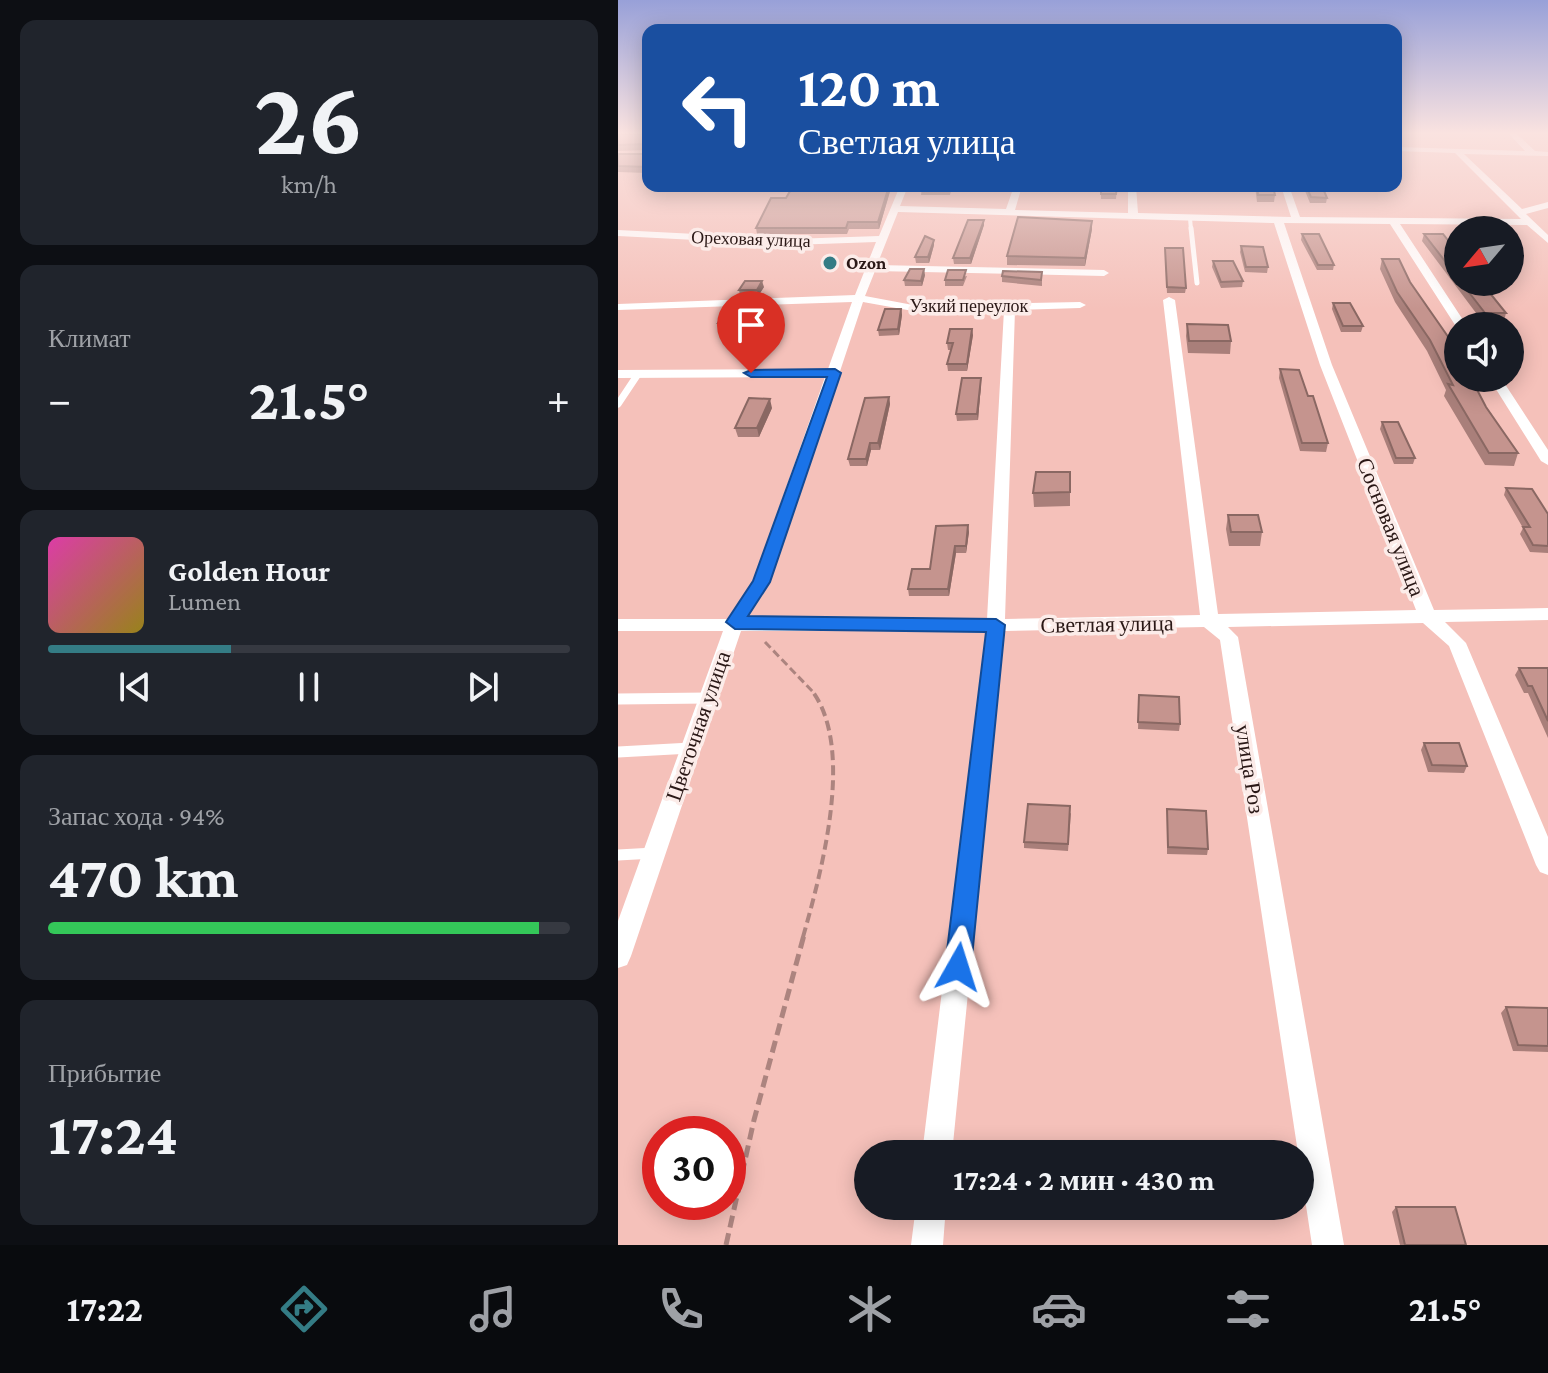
<!DOCTYPE html>
<html lang="ru">
<meta charset="utf-8">
<style>
:root{--surface:#171b24;--page:#20242c;--text:#f1f3f6;--muted:#9ea1a6;--line:#363941;--accent:#347c85}
body{margin:0;font-family:"Crimson Pro",serif;background:var(--page);color:var(--text);height:100vh;display:flex;flex-direction:column;font-size:30px;white-space:nowrap}
*{box-sizing:border-box;margin:0}
p{font-size:26px;color:var(--muted)}
.icon{flex:none;width:44px;height:44px;fill:none;stroke:currentColor;stroke-width:2;stroke-linecap:round;stroke-linejoin:round}
.map{position:relative;flex:1;overflow:hidden}
.sheet{display:flex;flex-direction:column;gap:20px;padding:20px;background:#0d0f14;width:618px}
.sheet>*{flex:none}
.banner{position:absolute;left:24px;top:24px;width:760px;height:168px;border-radius:16px;box-shadow:0 4px 20px #0003;background:#1a4fa0;color:#fff;overflow:hidden}
.needle{width:52px;rotate:241deg}
.buttons{position:absolute;left:826px;top:216px;display:grid;gap:16px}
.buttons a{display:grid;place-items:center;width:80px;height:80px;border-radius:50%;background:var(--surface);box-shadow:0 4px 20px #0003;font-size:40px}
.speed{position:absolute;left:24px;top:1116px;display:flex;gap:16px;font-size:40px;font-weight:700;text-align:center}
.speed>*{display:grid;place-content:center;width:104px;height:104px;border-radius:50%;background:var(--surface);box-shadow:0 4px 20px #0003;line-height:1}
.speed .limit{border:12px solid #d22;background:#fff;color:#111}
.pin{position:absolute;display:grid;place-items:center;width:68px;height:68px;color:#fff;margin:-82px -34px;border-radius:50% 50% 50% 0;rotate:-45deg;box-shadow:0 0 8px #0007}
.pin .icon{rotate:45deg}
.me{position:absolute;width:88px;margin:-44px;rotate:6deg;stroke-linejoin:round;filter:drop-shadow(0 0 6px #0008)}
.turn{display:flex;align-items:center;gap:28px;height:168px;padding:0 24px;font-size:36px}
.turn .icon{width:104px;height:104px;stroke-width:2.5}
.turn b{display:block;font-size:56px;line-height:68px}
.big{font-size:60px;font-weight:700;line-height:1.1}
.sheet .widget{flex:1;display:flex;flex-direction:column;justify-content:center;gap:12px;min-width:0;padding:0 28px;border-radius:16px;background:var(--page)}
.sheet .dial{align-items:center;gap:0}
.dial b{font-size:104px;line-height:1}
.song{display:flex;align-items:center;gap:24px}
.cover{width:96px;height:96px;border-radius:12px;background:linear-gradient(135deg,hsl(320 70% 55%),hsl(50 70% 35%))}
.played{height:8px;border-radius:4px;background:linear-gradient(90deg,var(--accent) 35%,var(--line) 35%)}
.keys{display:flex;justify-content:space-around;direction:ltr}
.heat{display:flex;justify-content:space-between;align-items:center;font-size:44px;direction:ltr}
.charge{height:12px;border-radius:6px;background:linear-gradient(90deg,#34c759 94%,var(--line) 0)}
.trip{position:absolute;left:236px;top:1140px;width:460px;height:80px;border-radius:40px;background:var(--surface);box-shadow:0 4px 20px #0003;font-weight:700;line-height:80px;text-align:center}
.menu{display:flex;height:128px;justify-content:space-around;align-items:center;background:#090b0e;color:var(--muted)}
.menu .icon{width:56px;height:56px}
.menu .active{color:var(--accent)}
.menu b{font-size:36px;color:var(--text)}
main{display:flex;flex:1;min-height:0}
.map>svg:first-child{display:block}
.lines{fill:none;stroke-linecap:round;stroke-linejoin:round}
.path-far2{stroke:#ac847f;stroke-width:3;stroke-dasharray:8 4;stroke-linecap:butt}
.path-far1{stroke:#ac847f;stroke-width:4;stroke-dasharray:10 5;stroke-linecap:butt}
.path{stroke:#ac847f;stroke-width:5;stroke-dasharray:12 6;stroke-linecap:butt}
.service-far3{stroke:#fff;stroke-width:4}
.service-far2{stroke:#fff;stroke-width:5}
.service-far1{stroke:#fff;stroke-width:7}
.service{stroke:#fff;stroke-width:11}
.minor{fill:#fff;fill-rule:evenodd}
.wall{fill:#a97f7a}
.shaded-wall{fill:#8a6863}
.building{fill:#c5948e;stroke:#8a6863;stroke-width:2}
.route{fill:#1a73e8;stroke:#114b97;stroke-width:2}
.poi-dot{fill:#347c85;stroke:#fcece9;stroke-width:3}
.labels{text-anchor:middle;dominant-baseline:central;stroke-width:7;stroke-linejoin:round;paint-order:stroke}
.far-street-label{font-size:18px;fill:#2a1816;stroke:#fcece9}
.far-poi-label{font-size:18px;font-weight:bold;fill:#2a1816;stroke:#fcece9;text-anchor:start}
.street-label{font-size:22px;fill:#2a1816;stroke:#fcece9}
</style>
<main>
<section class="sheet">
<div class="widget dial"><b>26</b><p>km/h</p></div>
<div class="widget"><p>Климат</p>
<div class="heat"><a>−</a><b class="big">21.5°</b><a>+</a></div>
</div>
<div class="widget">
<div class="song"><i class="cover"></i><div><b>Golden Hour</b><p>Lumen</p></div></div>
<div class="played"></div>
<div class="keys"><svg class="icon" aria-label="previous" viewBox="0 0 24 24"><path d="M18 5L8 12l10 7zM5 5v14"/></svg><svg class="icon" aria-label="pause" viewBox="0 0 24 24"><path d="M8 5v14M16 5v14"/></svg><svg class="icon" aria-label="next" viewBox="0 0 24 24"><path d="M6 5l10 7-10 7zM19 5v14"/></svg></div>
</div>
<div class="widget"><p>Запас хода · 94%</p><b class="big">470 km</b><div class="charge"></div></div>
<div class="widget"><p>Прибытие</p><b class="big">17:24</b></div>
</section>
<div class="map">
<svg width="930" height="1245" viewBox="0 0 930 1245">
<rect width="100%" height="100%" fill="#f5c1ba"/>
<g class="lines">
<path class="path-far2" d="M147,642L197,694"/>
<path class="path-far1" d="M185,937C203,873 237,751 195,692"/>
<path class="path" d="M108,1245L136,1120L186,935"/>
<path class="service-far3" d="M572,218L573,230"/>
<path class="service-far2" d="M573,228L579,283"/>
<path class="service-far1" d="M0,404L20,374"/>
<path class="service" d="M0,699L90,698
M0,752L73,748
M0,855L36,853"/>
<path class="minor" d="M891,134H899L917,151L930,152V156L846,154L904,209L930,202V208L908,214L930,235V243L909,225L782,224L849,326L839,328L772,224L666,223L714,365L816,610L930,608V620L827,622L848,643L930,837V875L922,872L918,865L831,646L805,623L610,627L620,637L726,1245H694L602,640L586,627L386,631L334,1154H304L368,631H123L13,956L9,965L0,968V921L105,631H0V619H110L135,582L207,377L0,378V370L210,369L234,302L0,310V304L237,295L258,242L173,245L0,236V230L173,239L261,236L282,186H290L282,206L388,209L396,186H404L397,210L510,213V186H518L520,213L673,217L663,186H671L682,217L903,219L837,153L778,151V147L907,151ZM280,212L656,223L702,365L798,610L600,614L557,300L551,297L545,300L582,615L387,619L397,310L462,308L468,305L462,302L295,305L247,296L257,271L486,276L491,273L486,270L259,265ZM245,302L295,311L386,310L369,619H128L152,582Z
M871,378H883L930,450V465L923,461Z
M298,1206H328L325,1245H293Z"/>
</g>
<path class="wall" d="M0,134H30V150L0,151Z
M30,150V173L0,172V154H28Z
M304,186H334L332,195H303Z
M483,186H499L498,199H483Z
M532,186H546V190H532Z
M637,186H655L657,195L656,202H639Z
M685,186H704L709,198L708,203H692Z
M273,188L261,229H231L229,234H139L138,228L168,198L209,191Z
M366,220V225L353,264H336L335,258Z
M474,229L467,266L389,265V256Z
M684,234L716,265L715,270H699L683,240Z
M806,234L840,253V282H863L888,313L886,321H864L804,241Z
M316,245L311,263H298L297,257Z
M623,246L650,267L649,273L627,272L622,252Z
M547,254L568,288L567,293H549Z
M764,259L840,378H857L855,382L868,407L900,453L896,466L867,465L826,396L828,390L809,351L777,302L762,269Z
M595,261L625,281L624,287L603,288L594,267Z
M424,272V286L384,282V276Z
M307,275L304,286H287L286,280Z
M349,276L345,286H327V280Z
M146,287L140,296H122L121,290Z
M715,303L745,326L743,332H723L714,309Z
M133,308L120,329H102L100,323Z
M283,309L284,315L281,335L261,336L260,330Z
M569,324L613,341L612,354L570,353L568,336Z
M355,335L349,371H330L329,364L333,350H330L329,343Z
M662,369L690,396L710,443L708,452L682,451L661,378Z
M363,378V385L360,420L339,421L338,414Z
M271,397L272,404L262,450H253L249,466H232L230,459Z
M154,408L141,437H120L117,428Z
M764,422L797,458L795,464H776L762,429Z
M452,472V506L416,507L415,493Z
M888,488L930,514V553L912,552L902,534L905,528L886,495Z
M610,515L644,532L642,546H611L608,529Z
M351,532L348,553H338L331,596H291L290,589Z
M901,668H930V738L910,693H906L897,675Z
M521,695L562,724L561,731L520,729Z
M806,743L849,766L846,773L810,772L803,750Z
M549,809L590,849L589,855L549,854Z
M453,813L450,851L406,848V842Z
M888,1007L930,1008V1052L895,1051L883,1013Z
M778,1207L848,1245H782L774,1212Z"/>
<path class="shaded-wall" d="M271,186H273V188L261,229L260,222Z
M366,220V225L353,264L352,258Z
M474,221V229L467,266V258Z
M316,240V245L311,263L310,257Z
M306,269L307,275L304,286L303,281Z
M144,281L146,287L140,296L139,290Z
M131,302L133,308L120,329L119,323Z
M283,309L284,315L281,335L280,329Z
M354,329L355,335L349,371V364Z
M363,378V385L360,420L359,414Z
M271,397L272,404L262,450L260,443Z
M152,399L154,408L141,437L139,428Z
M252,443L253,450L249,466L248,459Z
M350,525L351,532L348,553V546Z
M337,546L338,553L331,596L330,589Z"/>
<path class="building" d="M0,134H30V146L28,144L0,145Z
M30,150V167L0,166V154H28Z
M175,186H207L204,191L240,190L243,186H271L260,222H230L228,228H138L153,198H168Z
M304,186H332L331,188H303Z
M483,186H499L498,194H483Z
M639,186H655L657,195H640Z
M688,186H704L709,198L693,197Z
M400,217L474,221L467,258L389,256Z
M350,220H366L352,258H335Z
M684,234H701L716,265H700Z
M806,234H825L840,253V278Z
M307,236L316,240L310,257H297Z
M623,246L645,247L650,267H628Z
M547,248H565L568,288L549,287Z
M764,259H781L792,282L840,351V378H853L868,407L900,453H871L830,384L835,385L812,340L779,292Z
M595,261H615L625,281L603,282Z
M292,269H306L303,281L286,280Z
M330,270H348L345,280H327Z
M385,271L424,272L423,280L384,276Z
M127,281H144L139,290H121Z
M843,282H863L888,313H867Z
M131,302L119,323H100L113,303Z
M715,303H732L745,326H725Z
M267,309H283L280,329L260,330Z
M569,324L610,325L613,341H571Z
M332,329H354L349,364H329L335,343H329Z
M662,369L681,370L690,396H695L710,443H684Z
M344,378H363L359,414H338Z
M271,397L260,443H252L248,459H230L247,398Z
M131,398L152,399L139,428H117Z
M764,422H780L797,458H778Z
M418,472H452V492L415,493Z
M888,488L914,489L930,514V546L915,545L905,527H912Z
M610,515H640L644,532H613Z
M350,525L348,546H337L330,589H290L294,569H312L318,526Z
M901,668H930V721L914,686H910Z
M521,695L561,697L562,724L520,722Z
M806,743H841L849,766L814,765Z
M410,804L452,806L450,844L406,842Z
M549,809L588,811L590,849L550,847Z
M888,1007L930,1008V1046L900,1045Z
M778,1207H837L848,1245H787Z"/>
<linearGradient id="sky" x2="0" y2="1"><stop stop-color="#98a0d8"/><stop offset="0.43" stop-color="#fae3e0"/><stop offset="1" stop-color="#fae3e0" stop-opacity="0"/></linearGradient>
<rect width="930" height="309" fill="url(#sky)"/>
<path class="route" d="M217,369L223,373L152,582L130,616L378,619L387,625L353,967L349,976L340,980L331,976L327,967L368,632L117,629L108,622L135,581L209,377H133L126,373L133,370Z"/>
<circle class="poi-dot" cx="212" cy="263" r="8"/>
<g class="labels">
<g class="far-street-label">
<text transform="translate(133 239) rotate(2)">Ореховая улица</text>
<text x="351" y="306">Узкий переулок</text>
</g>
<g class="far-poi-label">
<text x="228" y="263">Ozon</text>
</g>
<g class="street-label">
<text transform="translate(773 527) rotate(68)">Сосновая улица</text>
<text transform="translate(489 624) rotate(-1)">Светлая улица</text>
<text transform="translate(80 726) rotate(-71)">Цветочная улица</text>
<text transform="translate(632 769) rotate(81)">улица Роз</text>
</g>
</g>
</svg>
<div class="buttons">
<a><svg class="needle" viewBox="-14 -14 28 28"><path d="M0-13l5 13h-10z" fill="#e53935"/><path d="M0 13l5-13h-10z" fill="#9ea1a6"/></svg></a>
<a><svg class="icon" aria-label="sound" viewBox="0 0 24 24"><path d="M4 9h4l5-4v14l-5-4H4zM17 9q2 3 0 6"/></svg></a>
</div>
<div class="speed"><div class="limit">30</div></div>
<div class="pin" style="left:133px;top:373px;background:#d93025"><svg class="icon" aria-label="arrive" viewBox="0 0 24 24"><path d="M6 21V4h12l-3 4 3 4H6"/></svg></div>
<svg class="me" style="left:340px;top:967px" viewBox="-20 -20 40 40"><path d="M0-17L14 15 0 8-14 15z" fill="#1a73e8" stroke="#fff" stroke-width="4"/></svg>
<div class="trip">17:24 · 2 мин · 430 m</div>
<div class="banner">
<div class="turn"><svg class="icon" aria-label="left" viewBox="0 0 24 24"><path d="M17 20v-9H6M10 6l-5 5 5 5"/></svg><div><b>120 m</b>Светлая улица</div></div>
</div>
</div>
</main>
<nav class="menu">
<b>17:22</b>
<svg class="icon active" aria-label="directions" viewBox="0 0 24 24"><path d="M12 3l9 9-9 9-9-9zM9 14v-3h6M13 9l2 2-2 2"/></svg>
<svg class="icon" aria-label="music" viewBox="0 0 24 24"><path d="M9 18V5l10-2v13"/><circle cx="6" cy="18" r="3"/><circle cx="16" cy="16" r="3"/></svg>
<svg class="icon" aria-label="phone" viewBox="0 0 24 24"><path d="M5 4h4l2 5-3 2q2 4 5 5l2-3 5 2v4C11 20 4 13 5 4z"/></svg>
<svg class="icon" aria-label="climate" viewBox="0 0 24 24"><path d="M12 3v18M4 7l16 10M4 17L20 7"/></svg>
<svg class="icon" aria-label="car" viewBox="0 0 24 24"><path d="M5 17H2v-5l4-1 3-4h7l3 4 3 1v5h-3M9 17h6M6 11h13"/><circle cx="7" cy="17" r="2"/><circle cx="17" cy="17" r="2"/></svg>
<svg class="icon" aria-label="filters" viewBox="0 0 24 24"><path d="M4 7h16M4 17h16"/><circle cx="9" cy="7" r="2"/><circle cx="15" cy="17" r="2"/></svg>
<b>21.5°</b>
</nav>
